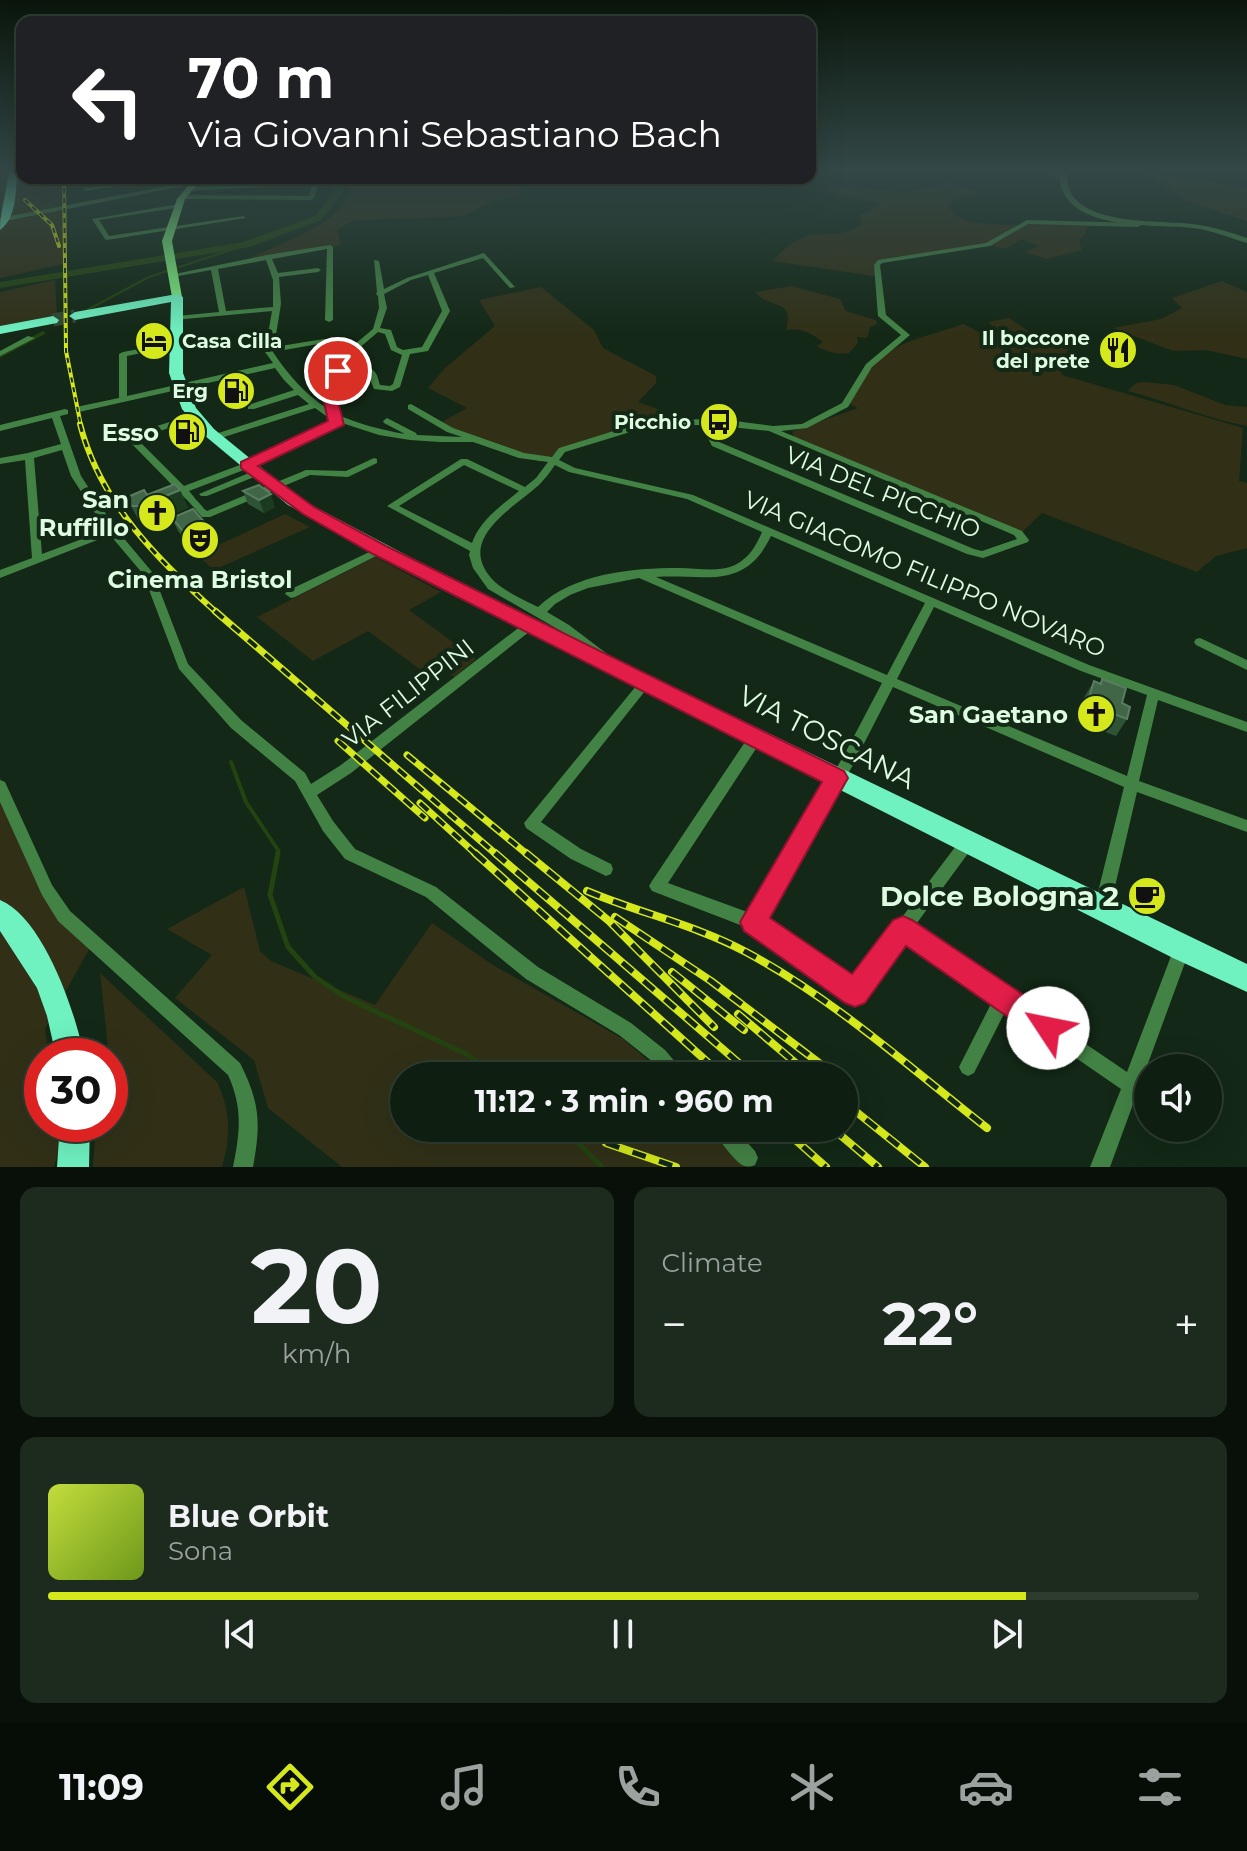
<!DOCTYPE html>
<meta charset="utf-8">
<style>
:root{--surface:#0e1e10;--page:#1c2b1e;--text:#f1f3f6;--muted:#9ba29f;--line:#2e3c30;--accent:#d4e81c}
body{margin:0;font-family:Montserrat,sans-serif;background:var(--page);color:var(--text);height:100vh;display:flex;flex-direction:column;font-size:30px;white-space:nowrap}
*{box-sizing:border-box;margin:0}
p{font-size:26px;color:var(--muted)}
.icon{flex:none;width:44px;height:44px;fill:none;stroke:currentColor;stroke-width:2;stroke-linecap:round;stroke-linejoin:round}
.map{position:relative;height:1167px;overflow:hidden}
.drawer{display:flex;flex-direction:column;gap:20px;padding:20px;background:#081009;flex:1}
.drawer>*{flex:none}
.guide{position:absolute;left:16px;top:16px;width:800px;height:168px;border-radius:16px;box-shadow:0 8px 32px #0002,0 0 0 2px var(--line);background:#202124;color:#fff;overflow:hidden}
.controls{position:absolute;left:1134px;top:1054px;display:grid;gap:16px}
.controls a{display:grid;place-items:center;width:88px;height:88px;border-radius:50%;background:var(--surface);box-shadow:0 8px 32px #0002,0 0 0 2px var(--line);font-size:40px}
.speed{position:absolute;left:24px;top:1038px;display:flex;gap:16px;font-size:40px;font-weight:700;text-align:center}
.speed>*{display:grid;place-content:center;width:104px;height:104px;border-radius:50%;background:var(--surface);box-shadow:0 8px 32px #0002,0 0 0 2px var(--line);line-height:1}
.speed .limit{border:12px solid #d22;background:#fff;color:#111}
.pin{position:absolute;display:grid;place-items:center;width:68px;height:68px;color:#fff;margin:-34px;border:4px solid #fff;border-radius:50%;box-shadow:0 2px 8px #0007}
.me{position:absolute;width:88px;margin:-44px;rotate:304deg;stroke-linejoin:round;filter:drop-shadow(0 0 6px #0008)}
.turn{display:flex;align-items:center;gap:28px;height:168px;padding:0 40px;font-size:36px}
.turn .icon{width:104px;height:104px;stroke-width:2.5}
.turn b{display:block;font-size:56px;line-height:68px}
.big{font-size:60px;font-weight:700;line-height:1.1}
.drawer .tile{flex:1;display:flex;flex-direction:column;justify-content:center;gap:12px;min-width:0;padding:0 28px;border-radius:16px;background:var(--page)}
.drawer .dial{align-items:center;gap:0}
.dial b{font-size:104px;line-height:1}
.song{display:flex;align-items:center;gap:24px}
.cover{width:96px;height:96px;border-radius:12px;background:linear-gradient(135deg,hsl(70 70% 55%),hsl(80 70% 35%))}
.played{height:8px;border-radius:4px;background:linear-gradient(90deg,var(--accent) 85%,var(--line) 85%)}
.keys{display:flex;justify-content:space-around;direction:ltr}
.heat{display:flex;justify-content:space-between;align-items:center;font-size:44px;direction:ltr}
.drawer .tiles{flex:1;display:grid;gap:20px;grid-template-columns:1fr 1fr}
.tile:last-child{grid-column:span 2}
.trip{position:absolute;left:390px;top:1062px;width:468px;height:80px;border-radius:40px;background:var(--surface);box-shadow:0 8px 32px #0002,0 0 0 2px var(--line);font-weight:700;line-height:80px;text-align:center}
.menu{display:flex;height:128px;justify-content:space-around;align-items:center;background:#060c06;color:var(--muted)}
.menu .icon{width:56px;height:56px}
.menu .current{color:var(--accent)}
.menu b{font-size:36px;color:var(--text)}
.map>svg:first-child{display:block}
.green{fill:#313017}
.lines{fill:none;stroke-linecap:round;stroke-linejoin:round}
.stream-far2{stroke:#234310;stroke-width:2}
.stream-far1{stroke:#234310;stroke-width:4}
.stream{stroke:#234310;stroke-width:5}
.canal{fill:#234310;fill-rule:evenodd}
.river{fill:#234310;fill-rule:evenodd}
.primary-tunnel{stroke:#314834;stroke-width:13;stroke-dasharray:13 6;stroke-linecap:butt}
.pedestrian{stroke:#438245;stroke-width:7}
.minor{fill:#438245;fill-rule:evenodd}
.tertiary{fill:#438245;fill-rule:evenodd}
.secondary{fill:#7ef280;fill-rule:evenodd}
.primary{fill:#6ff1c0;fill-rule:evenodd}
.rail-far3-casing{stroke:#d4e81c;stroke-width:4}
.rail-far2-casing{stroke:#d4e81c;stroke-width:6}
.rail-far1-casing{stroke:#d4e81c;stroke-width:7}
.rail-casing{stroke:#d4e81c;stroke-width:8}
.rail-far3{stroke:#132816;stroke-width:2;stroke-dasharray:5;stroke-linecap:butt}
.rail-far2{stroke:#132816;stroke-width:3;stroke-dasharray:8;stroke-linecap:butt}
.rail-far1{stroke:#132816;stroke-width:4;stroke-dasharray:11;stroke-linecap:butt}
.rail{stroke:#132816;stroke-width:5;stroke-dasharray:14;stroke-linecap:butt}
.wall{fill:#2e5435}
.shaded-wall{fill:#1b3b21}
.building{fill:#416647;stroke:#597d60;stroke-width:2}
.route{fill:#e11d48;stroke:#92132f;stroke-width:2}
.labels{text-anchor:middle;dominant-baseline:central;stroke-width:8;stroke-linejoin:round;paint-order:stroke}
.far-poi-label{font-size:20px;font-weight:bold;fill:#ddfce1;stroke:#132816;text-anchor:end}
.poi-label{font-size:24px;font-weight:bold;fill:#ddfce1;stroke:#132816;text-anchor:end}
.street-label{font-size:24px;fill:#ddfce1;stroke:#132816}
.near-street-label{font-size:28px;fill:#ddfce1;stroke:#132816}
.near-poi-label{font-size:28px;font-weight:bold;fill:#ddfce1;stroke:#132816;text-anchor:end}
</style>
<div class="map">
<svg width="1247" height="1167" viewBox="0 0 1247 1167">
<rect width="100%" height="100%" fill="#132816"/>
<path class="green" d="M0,170H22V178H61L64,264L0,278Z
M1145,173L1247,188V221L1185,200Z
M349,178H516L525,195L495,200L464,216L352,221L337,230L341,245L245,261C271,245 361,221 349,178Z
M949,183L980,193L957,198L948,204C953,227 996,224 1017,225L1006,233L1023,224L1093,225L1085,229L1086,233L1079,241L1082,250L1047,259L1024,252L1039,246L1021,239L1006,249L988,245L889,260L876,265L880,277L773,261C814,215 826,248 862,224L860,215L882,204L827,192L826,185L906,193Z
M55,280L57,315L0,326V292Z
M1222,281L1247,292V359L1206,350L1173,351L1113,328L1161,319L1182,308L1172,298Z
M792,286L840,299L846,311L876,320L877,324L870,327L867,338L857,337L858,343L849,353C837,355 827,352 817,346L823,342C810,333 803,328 786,330C795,297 769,310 755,292Z
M541,287L594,330L603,348L656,376V383L638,402L660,410L669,419L586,439L540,462L440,423L467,408L428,388L445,368L495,326L479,300Z
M1009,318L1037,337L1079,332C1071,344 1059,361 1062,375L1243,428L1239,481L1247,483V548L1216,556L1197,572L1042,513L1021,533L793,439V431L858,408L850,404C880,340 904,345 963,324L981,333L998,331L988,322Z
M1145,382L1174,385L1225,405L1247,407V426C1206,418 1169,402 1128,391L1136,383Z
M285,514L310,527L214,570L197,555Z
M375,557L441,592L409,610L476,659L454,677L447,672L463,659L450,650L434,663L440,667L429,676L368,631L313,661L257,617Z
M0,777L58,900L93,942L45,1029L49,1056H42V1124H57L60,1146L54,1167H0Z
M244,887L260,951L271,961L375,1005L432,923L493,965L623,1039L666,1076H404V1128H713L746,1167H342L268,1108L254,1060L175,998L212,955L167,929Z
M100,973L217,1082C231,1112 231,1136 222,1167H93L96,1124H110V1110L115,1113Z"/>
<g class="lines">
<path class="stream-far2" d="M87,310L149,277L246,245"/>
<path class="stream-far1" d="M231,762L246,802L278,850L277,855"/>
<path class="stream" d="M278,853L270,895L288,947L315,977L345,997L464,1053L500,1076
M563,1128L602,1167"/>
<path class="canal" d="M43,331L45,332V334L0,358V353Z"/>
<path class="river" d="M329,178H337L344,192L321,220L250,247L0,288V282L244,242L315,216L334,192Z"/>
<path class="primary-tunnel" d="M53,320L75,316"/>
<path class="pedestrian" d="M189,497L200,509"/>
<path class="minor" d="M1039,170H1047L1066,178L1061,179Z
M147,178H161L86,191L83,189Z
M193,181L195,184L0,222V218Z
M316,181L319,183L314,198L311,200L182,199L179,197L182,195L309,196L313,183Z
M260,184L262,187L189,191L186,189L189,187Z
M179,204L182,206L181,207L99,220L109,236L243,216L246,218L107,240L105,239L92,219Z
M1027,220L1138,223L1141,225L1138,227L1028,224L990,246L882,263L880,265L886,315L910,335L872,367L848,407L807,428L781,431L1022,531L1029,540L1028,542L983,558L967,554L712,446L701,425L650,426L565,452L559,460L575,468L693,495L1089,665L1247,722V732L1158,700L1139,781L1247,820V832L1137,792L1110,908L1107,913L1102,915L1097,913L1094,908L1124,787L893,687L853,765L763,920L853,982L962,838L967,836L972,838L974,843L972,848L914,927L1127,1072L1176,943L1182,941L1188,943L1190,949L1110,1167H1090L1121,1089L1006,1010L974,1073L968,1076L962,1073L959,1067L962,1061L993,1000L905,939L861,999L855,1001L748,928L652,891L649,886L652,881L751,733L756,732L761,733L763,737L761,741L668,883L750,913L843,757L882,683L639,578L588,588L570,595L555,604L547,612L569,625L606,653L608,656L606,659H598L561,631L488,589L473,568L469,555L470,551L387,506L461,459H467L525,487L536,478L548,462L519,458L473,442H440L410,440L379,435L342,423L259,464L189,491L194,497L192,499H186L181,494L167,499L164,498L162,496L176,489L130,442L144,430L192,415H198V419L150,434L140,442L184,486L253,460L333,421L315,408L218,439H212V435L309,404L298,395L254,409H248V405L294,390L284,380L275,368L79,412L75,409L76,407L119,398V354L123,352L176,342L180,344L176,346L127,356V396L273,363L265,352L272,311L174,320V316H177L219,312L211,270L173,277L170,275L267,255L330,245L333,247V320L329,322L325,320L327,249L272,259L278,273L318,268L321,270L318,272L279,277L281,304L274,347L324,339L328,341L324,343L273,352C289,376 304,393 328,409L326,397L336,360L373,329L379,308L378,296L376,294L377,292L374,260L379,261L384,289L407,278L484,253L515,287L510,288L483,258L434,273L450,311L428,351L410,354L400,387L392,391L374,389L367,373H354L338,383L334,397L338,415C360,424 381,430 405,434L384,423L383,421L387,418L416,433L417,435L462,437L447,432L408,409V405L411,404L453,428L524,453L552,457L559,448L649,420L719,419L773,426L802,424L842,403L866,364L901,335L878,316L874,265L878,260L986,243ZM266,260L273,280V307L226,311L218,269ZM428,275L442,311L422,347L403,350L397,347L391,330L380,328L387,308L384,294L411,280ZM378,332L385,334L391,350L402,355L393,384L390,386L380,385C378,380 378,375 374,371C366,363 348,370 340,375L344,361ZM710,425L769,431L1014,535L1017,539L982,551L974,549L719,442ZM464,465L519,491C501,506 480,520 472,543L399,506ZM555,465L569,472L687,499L762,532C756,546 749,558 735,565C718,573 697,568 679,568C632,568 574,573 538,607C524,600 506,592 495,582C453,541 512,509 539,485C545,479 550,472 555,465ZM771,536L925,603L887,675L656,577C705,574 745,591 771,536ZM934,607L1081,671L1147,695L1127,776L897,679Z
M28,336L35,338L0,356V351Z
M65,409L68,410V414L60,416L81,476L116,529L153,573L188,664L241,720L305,773L311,784L341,765L526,622H534L536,625L534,628L351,773L317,795L333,821L355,849L436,887L538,967L631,1023L665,1050L682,1070L685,1076H664L653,1062L619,1035L526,979L426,897L345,859L323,831L295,781L231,728L179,669L143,574L110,535L0,578V570L32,558L25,460L0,464V458L28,453L61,444L52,418L0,431V425ZM62,450L71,476L106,530L42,554L34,458Z
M374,458L377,459V463L348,477L310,475L210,517H202L195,509L200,506L207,511L306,470L346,471Z
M256,470L259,471L261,473L259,475L207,496H201L199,494Z
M380,547L384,548L385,550L384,552L295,597L291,598L285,594L287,591Z
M1200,638L1247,660V670L1196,645L1194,642L1196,639Z
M645,678L649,680L651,683L649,686L541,822L581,849L611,864L613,869L611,874L606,876L571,859L526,828L524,823L641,680Z
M0,780L5,782L52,885L70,911L240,1063C260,1103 261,1123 253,1167H233C240,1132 243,1108 228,1075L58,921L42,895L0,802Z
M713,1128H734L755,1151L758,1158L755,1165C749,1167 748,1167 742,1165C734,1160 716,1137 713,1128Z"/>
<path class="tertiary" d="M1060,170H1066C1067,176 1067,184 1069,189C1084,226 1160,220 1192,224C1211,226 1229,232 1247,238V243C1229,238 1212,230 1193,228C1158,224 1077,231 1062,189C1060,184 1060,176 1060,170Z"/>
<path class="secondary" d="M188,178H196V186L185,199L172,241L182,297L177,300L172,297L162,241L177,199L188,186Z"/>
<path class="primary" d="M9,170H17C16,190 17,218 0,230C0,211 7,191 9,170Z
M177,294L183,297V373L196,408L214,429L300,499L478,593L1247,964V992L1173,958L466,601L288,505L204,435L182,409L169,373L171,302L75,320L69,316L75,312Z
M53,316L59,320L57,323L0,334V326Z
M0,900C43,917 76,1013 84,1056H56L47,1016L37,988L0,931Z
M60,1124H90L89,1167H57Z"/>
<g class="rail-far3-casing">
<path id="rail-far3" d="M64,178L66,351L81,426
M25,200L52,225L59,246"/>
</g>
<g class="rail-far2-casing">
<path id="rail-far2" d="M80,424C100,503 159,561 217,613"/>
</g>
<g class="rail-far1-casing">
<path id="rail-far1" d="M215,611L497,855
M338,741L425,818
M407,755L528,855
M420,803L477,855"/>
</g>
<g class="rail-casing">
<path id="rail" d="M475,853L723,1076
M495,853L754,1076
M526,853L609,921L714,1027
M587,891C639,913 696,925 746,952C834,999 909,1067 987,1128
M615,917L711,981L823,1066
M672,972L744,1030
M738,1014L811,1076
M844,1102L925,1167
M782,1128L826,1167
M832,1128L878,1167
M606,1143L676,1167"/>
</g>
<use href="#rail-far3" class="rail-far3"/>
<use href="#rail-far2" class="rail-far2"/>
<use href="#rail-far1" class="rail-far1"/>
<use href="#rail" class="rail"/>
</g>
<path class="wall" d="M180,490L188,508L151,523H140L131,506L147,495Z
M243,491L275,507L264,513L248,504Z
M172,518L213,532L219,545L197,555L178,531Z
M1102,679L1122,703L1127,719L1116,736L1076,721L1083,699L1094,681L1100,683Z"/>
<path class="shaded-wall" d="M180,490L188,508L151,523L142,506Z
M271,494L275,507L264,513L259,500Z
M213,532L219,545L197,555L191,541Z"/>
<path class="building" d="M175,484L180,490L142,506H131L130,496L144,490L147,495Z
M259,485L271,494L259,500L243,491Z
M193,509L213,532L191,541L172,518Z
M1102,679L1126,688L1122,703L1130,707L1127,719L1087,704L1094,681L1101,684Z"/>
<linearGradient id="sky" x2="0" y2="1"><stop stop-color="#0a160c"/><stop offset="0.51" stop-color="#334847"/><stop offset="1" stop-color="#334847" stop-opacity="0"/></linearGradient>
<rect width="1247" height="334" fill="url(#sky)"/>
<path class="route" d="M338,367L345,371L337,397L344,425L258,466L314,507L386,546L844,771L848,778L844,785L770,918L852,974L893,920L903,916L912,920L1058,1018L1062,1028L1058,1038L1048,1042L1038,1038L906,946L865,1003L855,1007L845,1003L744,931L740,922L822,782L373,554L303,514L241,468V462L328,421L323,397L331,371Z"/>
<defs>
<g id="hotel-disc" transform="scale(2)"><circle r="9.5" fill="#d4e81c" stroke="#132816"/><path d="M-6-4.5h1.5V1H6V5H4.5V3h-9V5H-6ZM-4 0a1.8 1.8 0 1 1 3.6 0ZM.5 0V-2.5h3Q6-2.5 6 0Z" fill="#111"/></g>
<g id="restaurant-disc" transform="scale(2)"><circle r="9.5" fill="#d4e81c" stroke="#132816"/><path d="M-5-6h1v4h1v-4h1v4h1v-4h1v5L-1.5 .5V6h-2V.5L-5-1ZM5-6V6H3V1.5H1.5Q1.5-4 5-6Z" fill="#111"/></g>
<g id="fuel-disc" transform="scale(2)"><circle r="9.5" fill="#d4e81c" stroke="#132816"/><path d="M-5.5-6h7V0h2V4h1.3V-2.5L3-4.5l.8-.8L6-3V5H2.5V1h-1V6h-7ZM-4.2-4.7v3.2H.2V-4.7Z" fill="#111"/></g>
<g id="bus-disc" transform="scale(2)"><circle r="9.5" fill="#d4e81c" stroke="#132816"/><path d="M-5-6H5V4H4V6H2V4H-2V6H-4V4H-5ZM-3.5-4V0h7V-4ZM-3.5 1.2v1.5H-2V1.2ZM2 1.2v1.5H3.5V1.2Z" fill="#111"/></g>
<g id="church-disc" transform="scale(2)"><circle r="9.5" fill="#d4e81c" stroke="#132816"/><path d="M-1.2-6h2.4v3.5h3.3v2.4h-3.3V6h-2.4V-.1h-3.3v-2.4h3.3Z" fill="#111"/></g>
<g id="theatre-disc" transform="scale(2)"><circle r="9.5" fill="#d4e81c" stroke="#132816"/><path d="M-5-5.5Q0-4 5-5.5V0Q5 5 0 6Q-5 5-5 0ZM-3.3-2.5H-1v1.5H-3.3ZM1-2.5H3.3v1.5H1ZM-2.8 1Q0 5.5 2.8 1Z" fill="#111"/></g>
<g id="cafe-disc" transform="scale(2)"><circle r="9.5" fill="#d4e81c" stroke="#132816"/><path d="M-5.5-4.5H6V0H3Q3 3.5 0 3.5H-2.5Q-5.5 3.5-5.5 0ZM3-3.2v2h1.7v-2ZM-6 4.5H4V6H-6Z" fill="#111"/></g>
</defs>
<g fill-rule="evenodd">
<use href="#hotel-disc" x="154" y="341"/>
<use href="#restaurant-disc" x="1118" y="350"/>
<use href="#fuel-disc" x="236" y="391"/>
<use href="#bus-disc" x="719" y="422"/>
<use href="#fuel-disc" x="187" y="432"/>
<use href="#church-disc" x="157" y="513"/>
<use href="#theatre-disc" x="200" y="540"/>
<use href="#church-disc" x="1096" y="714"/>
<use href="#cafe-disc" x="1147" y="896"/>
</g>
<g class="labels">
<g class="far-poi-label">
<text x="1090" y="338">Il boccone<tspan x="1090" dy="23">del prete</tspan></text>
<text x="182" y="341" text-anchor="start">Casa Cilla</text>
<text x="208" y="391">Erg</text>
<text x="691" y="422">Picchio</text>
</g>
<g class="poi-label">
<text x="159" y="432">Esso</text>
<text x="129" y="499">San<tspan x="129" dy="28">Ruffillo</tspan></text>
<text x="200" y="579" text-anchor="middle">Cinema Bristol</text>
<text x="1068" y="714">San Gaetano</text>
</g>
<g class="street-label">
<text transform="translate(883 492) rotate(22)">VIA DEL PICCHIO</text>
<text transform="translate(925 574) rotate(23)">VIA GIACOMO FILIPPO NOVARO</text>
<text transform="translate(408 693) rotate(-38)">VIA FILIPPINI</text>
</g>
<g class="near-street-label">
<text transform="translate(827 737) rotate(27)">VIA TOSCANA</text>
</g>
<g class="near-poi-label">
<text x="1119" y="896">Dolce Bologna 2</text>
</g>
</g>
</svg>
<div class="controls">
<a><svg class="icon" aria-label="sound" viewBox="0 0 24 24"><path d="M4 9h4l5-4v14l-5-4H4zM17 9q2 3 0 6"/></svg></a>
</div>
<div class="speed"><div class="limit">30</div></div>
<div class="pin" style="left:338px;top:371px;background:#d93025"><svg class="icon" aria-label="arrive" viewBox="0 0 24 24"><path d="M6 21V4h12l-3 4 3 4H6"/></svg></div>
<svg class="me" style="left:1048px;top:1028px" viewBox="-20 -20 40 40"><circle r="19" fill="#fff"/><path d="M0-13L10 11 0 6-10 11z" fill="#e11d48"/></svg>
<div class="trip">11:12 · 3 min · 960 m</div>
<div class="guide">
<div class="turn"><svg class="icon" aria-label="left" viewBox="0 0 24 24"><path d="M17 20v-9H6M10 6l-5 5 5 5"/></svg><div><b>70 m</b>Via Giovanni Sebastiano Bach</div></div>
</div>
</div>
<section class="drawer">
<div class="tiles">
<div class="tile dial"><b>20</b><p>km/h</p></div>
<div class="tile"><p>Climate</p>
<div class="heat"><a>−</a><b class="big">22°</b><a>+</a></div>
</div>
<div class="tile">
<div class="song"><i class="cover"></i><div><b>Blue Orbit</b><p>Sona</p></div></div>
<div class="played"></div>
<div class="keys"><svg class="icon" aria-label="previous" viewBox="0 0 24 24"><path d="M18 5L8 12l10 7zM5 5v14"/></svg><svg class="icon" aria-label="pause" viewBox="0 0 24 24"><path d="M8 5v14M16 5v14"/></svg><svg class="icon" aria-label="next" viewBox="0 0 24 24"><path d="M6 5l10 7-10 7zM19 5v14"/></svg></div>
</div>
</div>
</section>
<nav class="menu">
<b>11:09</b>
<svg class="icon current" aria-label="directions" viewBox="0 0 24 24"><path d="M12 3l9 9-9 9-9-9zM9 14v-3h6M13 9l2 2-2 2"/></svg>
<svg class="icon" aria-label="music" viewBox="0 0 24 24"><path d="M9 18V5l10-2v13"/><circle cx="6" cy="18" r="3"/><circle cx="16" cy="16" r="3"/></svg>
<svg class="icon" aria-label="phone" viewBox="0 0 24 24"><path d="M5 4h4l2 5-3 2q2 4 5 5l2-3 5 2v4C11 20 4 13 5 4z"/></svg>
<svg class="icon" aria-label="climate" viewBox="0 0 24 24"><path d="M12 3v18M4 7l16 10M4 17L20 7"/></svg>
<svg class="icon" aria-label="car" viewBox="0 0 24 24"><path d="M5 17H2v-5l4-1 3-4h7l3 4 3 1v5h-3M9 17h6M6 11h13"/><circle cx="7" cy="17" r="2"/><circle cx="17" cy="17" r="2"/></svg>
<svg class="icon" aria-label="filters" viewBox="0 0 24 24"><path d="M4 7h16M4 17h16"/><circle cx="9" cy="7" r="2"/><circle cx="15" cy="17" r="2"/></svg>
</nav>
